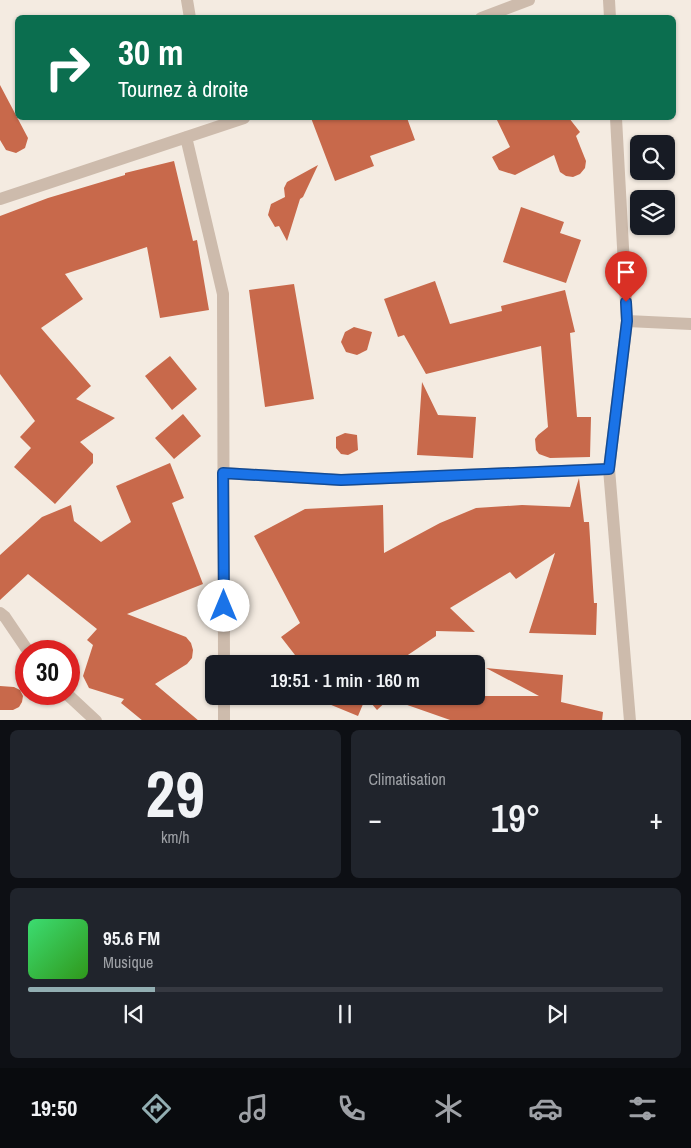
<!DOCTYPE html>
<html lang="fr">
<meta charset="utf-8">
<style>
:root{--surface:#171b24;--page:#20242c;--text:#f1f3f6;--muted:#9ea1a6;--line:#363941;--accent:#92aeb2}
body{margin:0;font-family:"Archivo Narrow",sans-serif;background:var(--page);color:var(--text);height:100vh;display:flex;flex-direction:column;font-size:19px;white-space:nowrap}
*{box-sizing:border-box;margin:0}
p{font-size:16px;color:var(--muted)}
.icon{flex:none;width:28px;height:28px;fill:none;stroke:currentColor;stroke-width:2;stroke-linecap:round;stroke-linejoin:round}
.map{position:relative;height:720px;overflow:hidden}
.side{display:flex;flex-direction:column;gap:10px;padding:10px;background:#0d0f14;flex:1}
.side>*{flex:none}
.top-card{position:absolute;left:15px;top:15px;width:661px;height:105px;border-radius:8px;box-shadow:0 1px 4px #0004;background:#0b6e4f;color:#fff;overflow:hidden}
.fabs{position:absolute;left:630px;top:135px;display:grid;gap:10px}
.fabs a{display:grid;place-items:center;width:45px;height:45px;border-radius:8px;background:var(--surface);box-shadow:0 1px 4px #0004;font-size:25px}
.speed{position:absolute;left:15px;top:640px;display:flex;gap:10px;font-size:25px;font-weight:700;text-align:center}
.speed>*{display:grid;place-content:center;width:65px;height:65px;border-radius:50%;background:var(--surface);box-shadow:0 1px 4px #0004;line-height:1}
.speed .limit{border:8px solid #d22;background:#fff;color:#111}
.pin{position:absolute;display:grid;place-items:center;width:42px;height:42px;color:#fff;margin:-51px -21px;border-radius:50% 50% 50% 0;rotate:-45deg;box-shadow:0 0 5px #0007}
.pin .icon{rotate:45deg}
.me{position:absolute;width:55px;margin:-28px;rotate:0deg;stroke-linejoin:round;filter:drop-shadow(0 0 4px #0008)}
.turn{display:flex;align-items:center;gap:18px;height:105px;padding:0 20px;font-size:22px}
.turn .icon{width:65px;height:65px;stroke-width:2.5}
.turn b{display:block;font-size:35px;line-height:42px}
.big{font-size:38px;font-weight:600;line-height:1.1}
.side .card{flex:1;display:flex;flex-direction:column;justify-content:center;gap:8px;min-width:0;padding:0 18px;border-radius:8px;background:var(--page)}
.side .dial{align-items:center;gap:0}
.dial b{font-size:65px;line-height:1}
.song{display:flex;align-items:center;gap:15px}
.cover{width:60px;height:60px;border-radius:8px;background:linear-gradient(135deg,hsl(140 70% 55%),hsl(110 70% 35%))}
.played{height:5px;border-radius:2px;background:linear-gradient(90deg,var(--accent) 20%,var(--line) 20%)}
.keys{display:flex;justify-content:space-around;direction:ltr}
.heat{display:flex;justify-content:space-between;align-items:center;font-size:28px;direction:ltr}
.side .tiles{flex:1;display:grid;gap:10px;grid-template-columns:1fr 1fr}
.card:last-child{grid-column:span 2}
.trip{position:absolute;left:205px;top:655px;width:280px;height:50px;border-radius:8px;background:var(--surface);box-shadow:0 1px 4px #0004;font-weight:600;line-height:50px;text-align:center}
.dock{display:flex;height:80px;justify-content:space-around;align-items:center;background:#090b0e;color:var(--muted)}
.dock .icon{width:35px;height:35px}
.dock .current{color:var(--accent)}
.dock b{font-size:22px;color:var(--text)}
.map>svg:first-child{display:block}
.building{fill:#c8694b}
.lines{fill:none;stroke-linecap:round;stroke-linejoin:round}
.minor{stroke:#cdbbac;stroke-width:12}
.tertiary{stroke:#cdbbac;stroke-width:12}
.route-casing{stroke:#114b97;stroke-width:12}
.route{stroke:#1a73e8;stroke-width:9}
</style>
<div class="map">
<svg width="691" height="721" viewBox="0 0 691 721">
<rect width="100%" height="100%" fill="#f4ebe1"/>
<path class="building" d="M0,85L28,138L25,148L16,153L6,150L0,140Z
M311,118H407L415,140L370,156L374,166L335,181Z
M496,118H569L580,132L576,136L586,161L585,168L580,174L573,177L566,176L560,172L554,155L515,175L499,170L492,157L510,147Z
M174,161L193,241L197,240L209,310L160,318L147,247L65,274L83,299L41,328L91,386L76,399L115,418L80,442L93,454V463L55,504L14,467L31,448L20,437L35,421L0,374V216L48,198L125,175V173Z
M318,165L303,197L300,199L287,241L279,226L275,227L268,215L271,204L285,197L284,188L287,182Z
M521,207L564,222L560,233L581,240L566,283L503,262Z
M435,281L450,324L502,311L501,306L565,290L575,332L570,333L577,417H591L590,457L550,458L539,454L536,450L535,439L538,435L548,427L541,346L426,374L404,335L398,337L384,299Z
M294,284L314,399L265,407L249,290Z
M354,327L372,332L367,350L357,355L346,352L341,342L345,332Z
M170,356L197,389L172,410L145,376Z
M422,382L438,415L476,417L473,458L417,455Z
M183,414L201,436L174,459L155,438Z
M345,433L357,435L358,450L348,455L341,454L336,448V437Z
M170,463L184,498L172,503L203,584L127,614L186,637L191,643L193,650L192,658L187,664L155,684L199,721H143L121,703L124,699L89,688L83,676L93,645L87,640L97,629L28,574L0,600V555L42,517L71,505L74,521L101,542L131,522L116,486Z
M579,478L584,522H589L594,603H597L596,635L529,633L555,553L516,579L510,572L450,608L475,632L436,631V636L399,661L402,664H302L281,637L300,623L254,536L305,509L383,505L384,553L440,523L476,508L522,505L570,507Z
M486,668L563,675L561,702L603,712L602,721H453L393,700L394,696H539Z
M0,686L14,687L20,690L23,696L22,702L19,707L13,710H0Z
M327,696H392L377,710L366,697L358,716L324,702Z"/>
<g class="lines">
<path class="minor" d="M187,0L190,18
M481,18L529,0
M186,137L223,294L224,664
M0,199L244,118
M627,321L691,324
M223,473L341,480L609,469
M0,613L5,617L28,651
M67,694L96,721
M224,696V721"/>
<path class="tertiary" d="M609,0L610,18
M616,118L627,321L609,469L630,721"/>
</g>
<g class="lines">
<g class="route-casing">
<path id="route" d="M224,606L223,473L341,480L609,469L627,321L626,302"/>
</g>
<use href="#route" class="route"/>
</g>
</svg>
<div class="fabs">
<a><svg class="icon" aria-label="search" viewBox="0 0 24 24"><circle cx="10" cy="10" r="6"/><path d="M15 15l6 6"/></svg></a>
<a><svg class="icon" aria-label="layers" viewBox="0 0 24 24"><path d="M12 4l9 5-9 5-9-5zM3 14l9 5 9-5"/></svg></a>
</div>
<div class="speed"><div class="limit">30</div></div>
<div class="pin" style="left:626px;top:302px;background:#d93025"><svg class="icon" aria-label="arrive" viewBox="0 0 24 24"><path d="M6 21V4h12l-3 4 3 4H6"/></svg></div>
<svg class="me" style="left:224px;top:606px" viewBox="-20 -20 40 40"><circle r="19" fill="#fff"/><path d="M0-13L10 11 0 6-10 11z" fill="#1a73e8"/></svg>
<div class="trip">19:51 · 1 min · 160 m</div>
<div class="top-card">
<div class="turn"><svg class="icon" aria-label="right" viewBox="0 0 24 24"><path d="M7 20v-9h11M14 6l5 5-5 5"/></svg><div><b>30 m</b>Tournez à droite</div></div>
</div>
</div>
<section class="side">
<div class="tiles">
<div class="card dial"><b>29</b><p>km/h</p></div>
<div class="card"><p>Climatisation</p>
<div class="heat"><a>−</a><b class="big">19°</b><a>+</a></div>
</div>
<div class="card">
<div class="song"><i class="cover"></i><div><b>95.6 FM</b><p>Musique</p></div></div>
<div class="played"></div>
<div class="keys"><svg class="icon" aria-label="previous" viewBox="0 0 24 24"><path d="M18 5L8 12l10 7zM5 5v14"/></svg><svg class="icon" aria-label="pause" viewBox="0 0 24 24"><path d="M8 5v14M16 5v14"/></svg><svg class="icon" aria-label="next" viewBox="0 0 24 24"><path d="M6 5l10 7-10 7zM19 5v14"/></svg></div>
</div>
</div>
</section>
<nav class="dock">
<b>19:50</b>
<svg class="icon current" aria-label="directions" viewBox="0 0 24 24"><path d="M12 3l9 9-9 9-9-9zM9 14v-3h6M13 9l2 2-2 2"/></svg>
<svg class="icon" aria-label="music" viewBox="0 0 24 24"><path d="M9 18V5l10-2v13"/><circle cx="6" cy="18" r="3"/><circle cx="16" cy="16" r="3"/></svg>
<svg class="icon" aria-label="phone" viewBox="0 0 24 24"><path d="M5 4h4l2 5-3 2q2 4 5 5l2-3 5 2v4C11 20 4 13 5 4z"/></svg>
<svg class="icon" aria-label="climate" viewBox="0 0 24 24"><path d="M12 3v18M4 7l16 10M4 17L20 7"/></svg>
<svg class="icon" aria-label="car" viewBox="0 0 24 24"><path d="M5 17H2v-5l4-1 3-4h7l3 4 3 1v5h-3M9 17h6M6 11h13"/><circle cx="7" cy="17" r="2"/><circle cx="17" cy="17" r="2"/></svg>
<svg class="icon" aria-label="filters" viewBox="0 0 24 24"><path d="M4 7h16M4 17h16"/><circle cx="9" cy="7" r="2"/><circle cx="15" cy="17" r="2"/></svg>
</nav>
